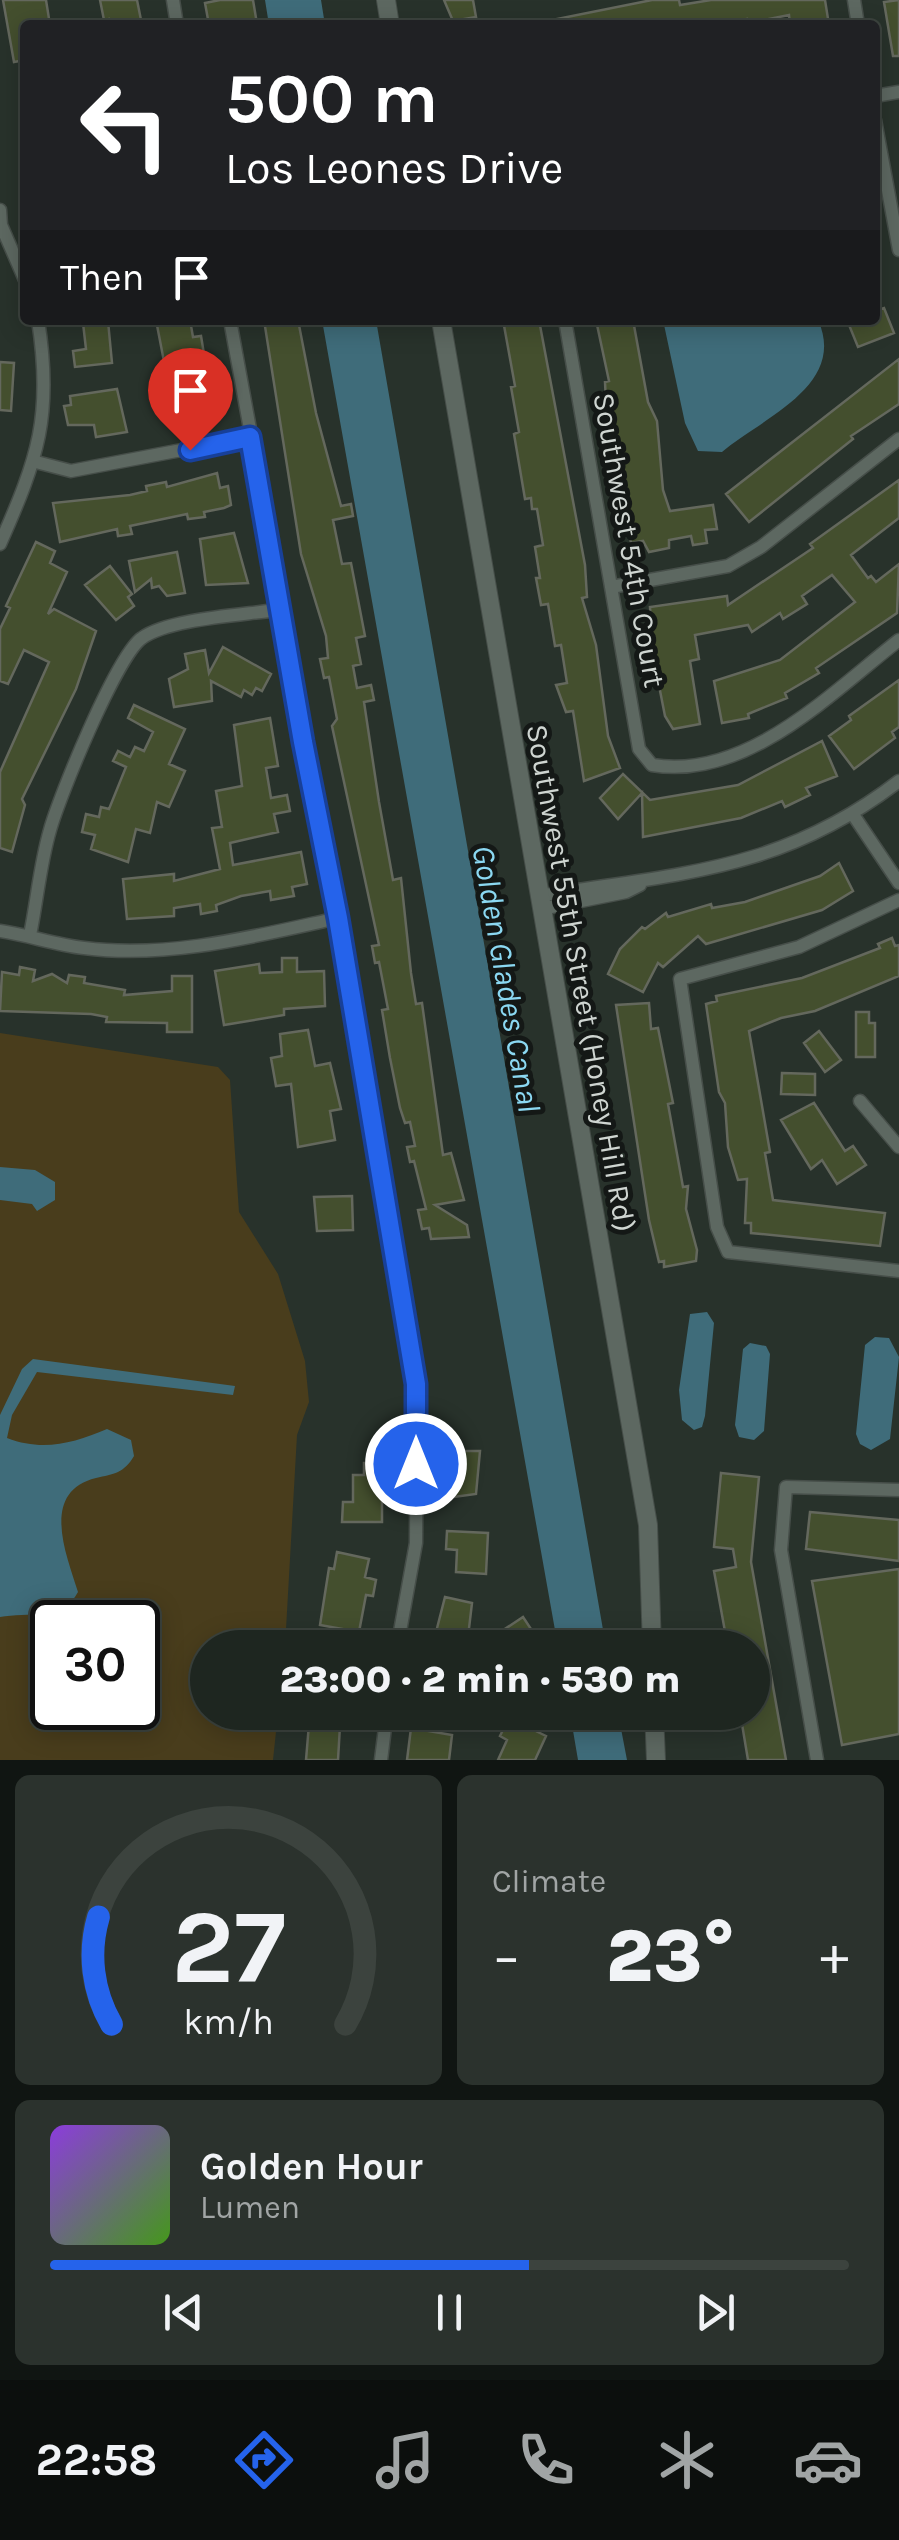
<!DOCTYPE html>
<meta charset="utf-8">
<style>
:root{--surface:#1e2620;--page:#2b322d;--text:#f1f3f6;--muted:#a1a5a5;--line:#3c433e;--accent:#2563eb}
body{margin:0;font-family:Karla,sans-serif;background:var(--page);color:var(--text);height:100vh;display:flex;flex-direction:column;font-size:38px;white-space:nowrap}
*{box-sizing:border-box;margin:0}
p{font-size:32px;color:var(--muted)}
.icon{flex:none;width:55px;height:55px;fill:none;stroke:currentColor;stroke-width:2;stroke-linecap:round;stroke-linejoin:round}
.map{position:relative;height:1760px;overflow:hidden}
.details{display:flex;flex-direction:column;gap:15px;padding:15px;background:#101512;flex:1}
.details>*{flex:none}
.hud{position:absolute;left:20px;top:20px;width:860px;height:305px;border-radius:10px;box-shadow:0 5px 25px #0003,0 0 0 2px var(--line);background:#202124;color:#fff;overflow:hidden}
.speed{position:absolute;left:30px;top:1600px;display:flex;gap:20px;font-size:50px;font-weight:700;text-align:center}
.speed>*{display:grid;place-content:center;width:130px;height:130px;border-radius:50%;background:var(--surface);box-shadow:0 5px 25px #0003,0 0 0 2px var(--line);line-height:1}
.speed .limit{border:5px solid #111;border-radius:15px;background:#fff;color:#111}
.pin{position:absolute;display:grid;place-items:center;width:85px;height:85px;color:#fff;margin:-102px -42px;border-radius:50% 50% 50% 0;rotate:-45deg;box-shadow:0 0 10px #0007}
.pin .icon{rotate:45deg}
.me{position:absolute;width:110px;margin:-55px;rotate:0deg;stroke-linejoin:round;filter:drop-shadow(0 0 8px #0008)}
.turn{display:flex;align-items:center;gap:35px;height:210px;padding:0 40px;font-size:45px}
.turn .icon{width:130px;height:130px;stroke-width:2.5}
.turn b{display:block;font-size:70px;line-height:85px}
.then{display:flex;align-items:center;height:95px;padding:0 40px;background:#0003;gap:20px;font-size:38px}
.big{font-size:75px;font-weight:800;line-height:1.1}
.details .widget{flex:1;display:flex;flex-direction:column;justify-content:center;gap:15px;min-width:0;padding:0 35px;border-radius:15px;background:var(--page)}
.details .dial{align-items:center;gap:0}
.dial svg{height:260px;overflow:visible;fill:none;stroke:var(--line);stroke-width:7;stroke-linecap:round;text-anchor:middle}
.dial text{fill:var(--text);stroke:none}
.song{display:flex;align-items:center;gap:30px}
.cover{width:120px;height:120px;border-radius:15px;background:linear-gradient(135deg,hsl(270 70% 55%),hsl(100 70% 35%))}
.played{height:10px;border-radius:5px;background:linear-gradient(90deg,var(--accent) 60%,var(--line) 60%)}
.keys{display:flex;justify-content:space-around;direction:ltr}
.heat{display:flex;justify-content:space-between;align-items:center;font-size:55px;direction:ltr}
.details .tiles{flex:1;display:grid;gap:15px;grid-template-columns:1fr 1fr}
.widget:last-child{grid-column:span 2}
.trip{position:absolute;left:190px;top:1630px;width:580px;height:100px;border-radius:50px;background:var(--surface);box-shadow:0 5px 25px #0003,0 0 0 2px var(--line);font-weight:800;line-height:100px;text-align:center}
.menu{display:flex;height:160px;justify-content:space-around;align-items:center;background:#0c0f0d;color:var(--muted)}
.menu .icon{width:70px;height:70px}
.menu .current{color:var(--accent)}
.menu b{font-size:45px;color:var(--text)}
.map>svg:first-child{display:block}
.green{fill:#493d1c;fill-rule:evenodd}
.water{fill:#3f6c7a}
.building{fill:#444f2e;stroke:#64685d;stroke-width:2.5}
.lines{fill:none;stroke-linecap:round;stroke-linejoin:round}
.street-casing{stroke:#464e49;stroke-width:15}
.secondary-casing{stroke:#464e49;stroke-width:20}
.street{stroke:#5d6861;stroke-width:12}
.secondary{stroke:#5d6861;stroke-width:18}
.route-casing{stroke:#184099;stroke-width:25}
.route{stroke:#2563eb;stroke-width:18}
.labels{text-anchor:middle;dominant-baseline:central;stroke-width:10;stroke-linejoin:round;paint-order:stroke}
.street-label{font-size:30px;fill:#cfd5d1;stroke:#141816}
.water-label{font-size:32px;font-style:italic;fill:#8bd8f2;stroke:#141816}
</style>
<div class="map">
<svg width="899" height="1760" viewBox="0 0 899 1760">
<rect width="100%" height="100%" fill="#28322b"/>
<path class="green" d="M0,1033L218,1067L230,1080L239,1212L278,1274L305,1361L309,1402L297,1435L285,1647L208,1648V1712L278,1713L273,1760H0ZM52,1622H138V1708H52Z"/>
<path class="water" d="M265,0H321L325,25H269Z
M322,320H376L606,1647H558Z
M663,320H818C848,386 760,419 722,452L698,451L685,423Z
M0,1167L35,1170L55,1182V1200L37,1211L32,1204L0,1200Z
M707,1312L714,1323L705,1416L702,1427L694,1430L682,1420L679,1390L690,1314Z
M875,1337L889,1338L899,1357L890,1439L871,1450L860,1444L856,1434L865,1345Z
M750,1343L766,1346L770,1354L764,1431L754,1440L739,1437L735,1425L743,1349Z
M33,1359L235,1386L233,1395L37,1372L12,1415L7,1438C43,1452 74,1443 107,1429L131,1440L134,1456C124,1473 114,1474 96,1478C39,1492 67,1556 78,1592C64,1620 27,1612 0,1617V1415L22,1369Z
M570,1713H618L627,1760H578Z"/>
<path class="building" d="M3,0H46L50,25H25V60L14,62Z
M100,0H137L142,25H110L109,19L104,20Z
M220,0H253L257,24L209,25L205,3Z
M444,0H473L476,17L453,21Z
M652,0H679L680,5L711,0H825L829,25H790L789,15L764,20L765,25H748L747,19L713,25H557V19Z
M899,0V56H893L884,2Z
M884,308L894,333L858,347L847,320H875V311Z
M156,320H190L193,337L201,336L204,354L199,355L212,403L207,404L210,417L172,424L167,395L158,396L155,379L167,377Z
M264,320L299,325L316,413L341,506L351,504L353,516L333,520L342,564L351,563L365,636L356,638L361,664L353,666L357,688L371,685L374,700L364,702L379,802L393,880L401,878L411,973L416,1004L422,1003L443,1155L451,1153L464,1200L435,1205L467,1225L469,1237L431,1239L429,1228L422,1229L418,1210L426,1209L414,1161L410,1162L407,1147L415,1146L410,1122L405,1123L400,1108L390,1058L382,1010L388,1009L379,962L375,963L372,946L379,945L332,726L337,719L329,677L324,678L320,659L328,658L326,636L301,554Z
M503,320H539L585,565L587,597L582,598L596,645L608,736L620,768L584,781L573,711L566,712L556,685L567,683L561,645L555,646L548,604L541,605L536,578H540L535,547L543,545L537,509H532L531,498L525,499L514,434L519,432L511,387L515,386Z
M596,320H633L648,402L657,421L663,490L670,511L713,505L717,529L705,530L707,543L693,545L691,536L669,540V548L649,552L643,541L631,543L606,403L605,382L609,381Z
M108,321L112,363L75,367L73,351L86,349L83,323Z
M899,359V404L851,436L853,439L749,522L726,494Z
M0,362L14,363L11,411L0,410Z
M117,389L127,432L96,437L94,425H68L64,406L71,405L70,396Z
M217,473L220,488L228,486L231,505L224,508L204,512L205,517L188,519L187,514L130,526L132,534L118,536L117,529L60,542L53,503L130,495L147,491L146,486L166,482L167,487Z
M899,480V518L851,555L868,578L871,576L876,582L899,564L897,613L816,668L819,673L785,693L787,698L748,714L749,718L722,723L714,681L780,660L855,602L832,575L802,596L807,604L783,619L780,613L752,632L748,625L695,635L699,659L690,661L700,724L673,729L665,716L653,655L650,607L727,596L728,605L813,548L810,544Z
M234,533L248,583L206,585L200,539Z
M36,542L55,551L50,563L67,572L48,614L54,609L96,631L76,689L22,799L25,805L12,852L0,848V772L49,662L24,650L8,684L0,681V629L10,608L6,606Z
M177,552L185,593L167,596L159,586L152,588L151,579L135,592L129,561Z
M110,566L132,594L128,597L134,606L116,620L85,585Z
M223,647L271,674L262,691L256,688L252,695L244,690L241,697L211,681L212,701L174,707L169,679L188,669L185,654L205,650L209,673Z
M899,680V727L892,732L895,738L854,769L829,736L851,720L849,716Z
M134,705L185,729L169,764L185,771L169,807L157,802L150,833L136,829L128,862L91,849L95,835L82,832L86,814L99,817L101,807L109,809L126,767L113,761L118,751L130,757L135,747L144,751L153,732L128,718Z
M270,718L278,766L266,768L271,798L287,795L290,811L274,814L278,832L230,843L233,865L301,852L307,884L292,887L294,896L271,900L270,891L241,896L216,905L217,911L201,914L200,904L174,908V916L127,919L123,879L174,874V881L220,869L212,828L222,827L216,791L242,786L234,725Z
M822,741L837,776L806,788L810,795L785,807L782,801L741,818L643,837L642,793L618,819L600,798L623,774L650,800L738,785Z
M839,863L853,891L822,910L706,944L698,936L663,967L658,963L643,992L608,974L620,949L642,927L645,929L666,913L668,917L711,904L712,908L745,902L820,876Z
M892,938L895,946L899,945V976L815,1011L781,1018L749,1031L770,1152L765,1153L773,1200L885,1213L880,1246L751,1233V1223H745L747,1179L738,1180L728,1147L725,1103L719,1092L706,1004L717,1001L716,996L802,978L880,948L878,944Z
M282,958H297V972L324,971L325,1006L284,1009V1015L224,1025L215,971L259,964L260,973L282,972Z
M20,967L35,970L33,981L52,974L67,983L69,975L85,977L84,983L125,990L124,995L172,991V976H192V1032H167V1023L106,1022L107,1017L91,1014L0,1011L2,972L19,975Z
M649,1003L651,1029L658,1028L673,1103L668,1104L683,1187L688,1186L686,1209L697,1250L696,1261L664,1267V1261L659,1262L649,1220L616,1005Z
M856,1012H869V1023H875V1057H856Z
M308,1030L315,1066L330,1063L341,1109L330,1111L335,1140L298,1147L291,1084L276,1086L271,1058L282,1056L280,1034Z
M819,1031L841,1060L825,1072L804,1043Z
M782,1073L815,1074V1095L781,1094Z
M814,1103L845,1151L853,1146L866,1165L837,1184L822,1160L811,1169L781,1120Z
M352,1196L353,1230L317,1231L314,1197Z
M447,1451H480L476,1494L446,1498Z
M364,1463H382V1522H342L343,1502H353V1475H364Z
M721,1473L759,1477L751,1562L786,1760H748L740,1712H752V1648H728L714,1571L736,1567L733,1549L714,1547Z
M810,1512L899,1520V1561L806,1549Z
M447,1531L488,1533L486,1574L456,1572L457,1550L446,1549Z
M337,1552L369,1559L365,1577L376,1580L373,1596L366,1595L359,1632L320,1625L329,1568L334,1569Z
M899,1569V1734L842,1745L812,1581Z
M445,1597L472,1603L468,1637H453L451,1644L434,1640Z
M523,1617L531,1629L518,1637L517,1648H476Z
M310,1712H351L349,1727L340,1726L338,1760H306Z
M509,1718L546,1736L535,1760H498L507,1740L500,1736Z
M411,1728L452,1735L449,1760H407Z"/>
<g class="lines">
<g class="street-casing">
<path id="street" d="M173,0L177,25
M854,0L858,25
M875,96L899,92
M875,120L899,250
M0,210L1,225L25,280
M230,320L283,609L303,743L338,918L417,1384L416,1543L397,1648
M565,320L639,749L652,765C746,781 831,693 899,640
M36,462L71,471L250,437
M0,544C38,458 53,415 38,320
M611,587L728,566L761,547L899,439
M854,816L899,883
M539,896C678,873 781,872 899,781
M899,900L799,947L680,979L717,1227L728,1252L899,1271
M541,909L626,892L640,885
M0,931C28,935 56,945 84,948C169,959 256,936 338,918
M30,935C37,901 40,864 50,830C59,797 117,655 142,638C170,618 247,615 283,609
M860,1101L899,1147
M381,1760L387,1712
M817,1760L781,1550L786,1487L899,1490"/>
</g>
<g class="secondary-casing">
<path id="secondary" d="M386,0L390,25
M441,320L648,1525L652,1648
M654,1712L656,1760"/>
</g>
<use href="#street" class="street"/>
<use href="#secondary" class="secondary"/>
</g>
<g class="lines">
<g class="route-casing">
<path id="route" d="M190,450L250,437L303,742L338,918L416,1384V1464"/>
</g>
<use href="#route" class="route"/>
</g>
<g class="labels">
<g class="street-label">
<text transform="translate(629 540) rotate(80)">Southwest 54th Court</text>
<text transform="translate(581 978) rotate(80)">Southwest 55th Street (Honey Hill Rd)</text>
</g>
<g class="water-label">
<text transform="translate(506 979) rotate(80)">Golden Glades Canal</text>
</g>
</g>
</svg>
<div class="speed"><div class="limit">30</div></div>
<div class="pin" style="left:190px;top:450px;background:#d93025"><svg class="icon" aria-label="arrive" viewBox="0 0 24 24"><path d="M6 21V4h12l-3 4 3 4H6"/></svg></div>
<svg class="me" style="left:416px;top:1464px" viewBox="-20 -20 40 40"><circle r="17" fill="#2563eb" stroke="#fff" stroke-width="3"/><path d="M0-11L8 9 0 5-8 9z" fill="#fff"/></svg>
<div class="trip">23:00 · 2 min · 530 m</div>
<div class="hud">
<div class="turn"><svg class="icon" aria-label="left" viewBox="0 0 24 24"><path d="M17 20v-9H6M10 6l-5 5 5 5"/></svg><div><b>500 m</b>Los Leones Drive</div></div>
<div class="then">Then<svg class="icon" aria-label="arrive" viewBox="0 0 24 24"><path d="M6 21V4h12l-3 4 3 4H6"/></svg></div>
</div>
</div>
<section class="details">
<div class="tiles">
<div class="widget dial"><svg viewBox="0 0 100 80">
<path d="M14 69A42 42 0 1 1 86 69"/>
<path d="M14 69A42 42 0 0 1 10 36" stroke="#2563eb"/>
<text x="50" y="56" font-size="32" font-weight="700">27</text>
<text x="50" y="72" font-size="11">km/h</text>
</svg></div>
<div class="widget"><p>Climate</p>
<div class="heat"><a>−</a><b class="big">23°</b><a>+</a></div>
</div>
<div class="widget">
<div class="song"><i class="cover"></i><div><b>Golden Hour</b><p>Lumen</p></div></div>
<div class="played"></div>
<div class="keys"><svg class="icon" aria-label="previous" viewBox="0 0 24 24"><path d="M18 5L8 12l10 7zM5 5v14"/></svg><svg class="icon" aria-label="pause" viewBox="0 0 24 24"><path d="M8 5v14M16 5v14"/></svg><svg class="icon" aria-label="next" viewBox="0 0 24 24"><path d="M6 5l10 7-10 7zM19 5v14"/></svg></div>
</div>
</div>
</section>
<nav class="menu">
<b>22:58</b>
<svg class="icon current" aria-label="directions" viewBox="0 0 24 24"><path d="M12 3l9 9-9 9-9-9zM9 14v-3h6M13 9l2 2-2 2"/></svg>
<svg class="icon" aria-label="music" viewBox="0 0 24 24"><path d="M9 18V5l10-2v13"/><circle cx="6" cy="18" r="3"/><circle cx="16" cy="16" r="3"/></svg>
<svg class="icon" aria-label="phone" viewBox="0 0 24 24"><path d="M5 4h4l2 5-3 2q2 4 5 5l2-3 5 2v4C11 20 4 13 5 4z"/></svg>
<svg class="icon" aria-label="climate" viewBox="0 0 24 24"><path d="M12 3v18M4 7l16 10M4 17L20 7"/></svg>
<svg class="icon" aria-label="car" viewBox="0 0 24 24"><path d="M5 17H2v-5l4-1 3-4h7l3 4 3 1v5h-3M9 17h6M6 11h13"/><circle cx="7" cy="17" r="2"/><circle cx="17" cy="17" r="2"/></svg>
</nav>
